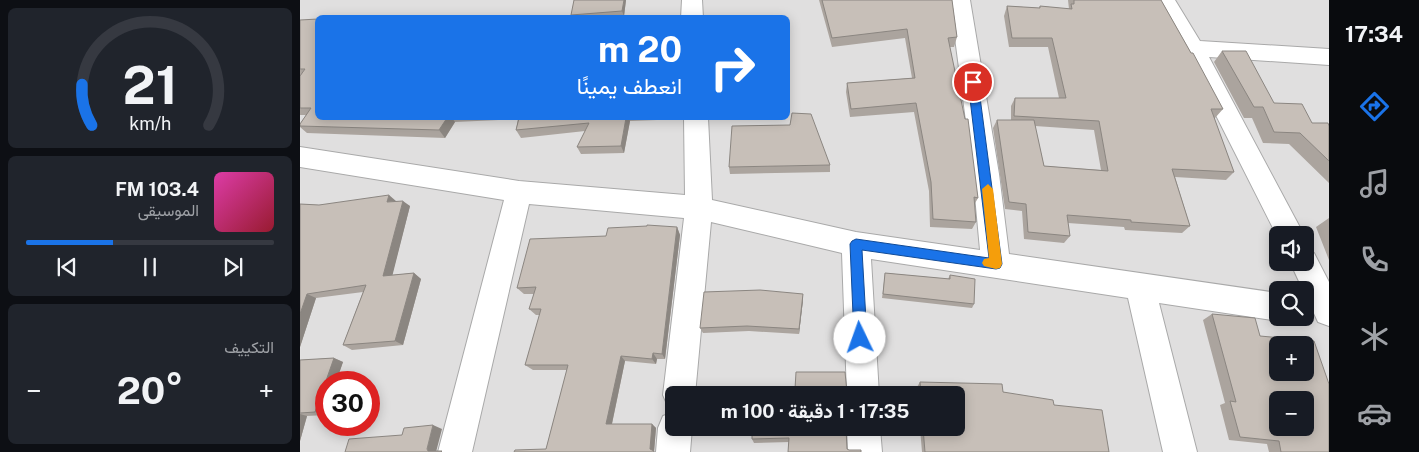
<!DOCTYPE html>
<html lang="ar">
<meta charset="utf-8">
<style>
:root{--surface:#171b24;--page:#20242c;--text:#f1f3f6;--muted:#9ea1a6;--line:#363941;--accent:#1a73e8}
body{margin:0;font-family:"Public Sans",Vazirmatn,sans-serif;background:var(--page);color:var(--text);direction:rtl;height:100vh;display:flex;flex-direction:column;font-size:19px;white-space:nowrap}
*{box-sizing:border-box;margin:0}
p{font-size:16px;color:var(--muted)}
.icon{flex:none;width:28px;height:28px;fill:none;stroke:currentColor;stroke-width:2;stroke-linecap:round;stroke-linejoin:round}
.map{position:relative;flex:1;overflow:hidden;direction:ltr}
.drawer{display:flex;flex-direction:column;gap:8px;padding:8px;background:#0d0f14;width:300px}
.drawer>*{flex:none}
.banner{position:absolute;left:15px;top:15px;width:475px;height:105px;border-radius:8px;box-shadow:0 2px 12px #0003;direction:rtl;background:#1a73e8;color:#fff;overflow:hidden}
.fabs{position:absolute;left:969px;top:226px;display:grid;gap:10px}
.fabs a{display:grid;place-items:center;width:45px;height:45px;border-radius:8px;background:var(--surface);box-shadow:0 2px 12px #0003;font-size:25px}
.speed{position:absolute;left:15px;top:371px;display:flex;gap:10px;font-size:25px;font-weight:700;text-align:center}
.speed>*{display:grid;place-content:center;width:65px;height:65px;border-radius:50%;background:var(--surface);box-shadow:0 2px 12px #0003;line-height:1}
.speed .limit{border:8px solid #d22;background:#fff;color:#111}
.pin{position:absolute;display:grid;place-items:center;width:42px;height:42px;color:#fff;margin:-21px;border:2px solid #fff;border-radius:50%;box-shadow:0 1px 5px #0007}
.me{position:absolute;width:55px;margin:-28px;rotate:357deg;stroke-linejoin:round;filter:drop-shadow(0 0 4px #0008)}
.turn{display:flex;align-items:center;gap:18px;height:105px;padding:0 25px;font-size:22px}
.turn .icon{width:65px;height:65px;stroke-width:2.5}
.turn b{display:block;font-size:35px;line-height:42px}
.big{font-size:38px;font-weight:700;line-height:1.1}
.drawer .card{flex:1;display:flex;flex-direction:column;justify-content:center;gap:8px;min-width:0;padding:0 18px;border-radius:8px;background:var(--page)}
.drawer .dial{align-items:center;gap:0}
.dial svg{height:130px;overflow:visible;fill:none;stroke:var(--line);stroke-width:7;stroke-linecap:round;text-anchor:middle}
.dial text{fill:var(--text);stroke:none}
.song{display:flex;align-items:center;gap:15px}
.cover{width:60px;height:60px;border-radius:8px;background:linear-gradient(135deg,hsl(320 70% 55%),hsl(350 70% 35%))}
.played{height:5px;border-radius:2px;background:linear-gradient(90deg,var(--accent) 35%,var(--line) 35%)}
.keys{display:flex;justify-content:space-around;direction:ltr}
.heat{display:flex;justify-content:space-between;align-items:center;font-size:28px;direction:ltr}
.trip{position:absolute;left:365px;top:386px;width:300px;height:50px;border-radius:8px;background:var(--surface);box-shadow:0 2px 12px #0003;font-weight:700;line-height:50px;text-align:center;direction:rtl}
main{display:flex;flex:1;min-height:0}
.tab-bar{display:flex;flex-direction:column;width:90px;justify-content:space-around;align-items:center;background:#090b0e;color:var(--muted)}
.tab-bar .icon{width:35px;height:35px}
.tab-bar .active{color:var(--accent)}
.tab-bar b{font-size:22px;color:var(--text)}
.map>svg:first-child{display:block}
.residential{fill:#e0dfdf;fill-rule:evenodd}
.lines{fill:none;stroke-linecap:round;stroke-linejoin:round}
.minor-casing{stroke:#a9a9a9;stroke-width:2}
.minor{fill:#fff;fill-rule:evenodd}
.wall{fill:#aba49e;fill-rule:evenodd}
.shaded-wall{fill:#8b8681}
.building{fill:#c7bfb8;stroke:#8b8681;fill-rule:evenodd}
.route{fill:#1a73e8;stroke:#114b97}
.slow{fill:#f59e0b}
</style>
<main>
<nav class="tab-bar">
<b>17:34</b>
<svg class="icon active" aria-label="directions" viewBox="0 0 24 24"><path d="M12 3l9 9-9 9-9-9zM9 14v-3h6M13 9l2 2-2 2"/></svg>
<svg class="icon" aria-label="music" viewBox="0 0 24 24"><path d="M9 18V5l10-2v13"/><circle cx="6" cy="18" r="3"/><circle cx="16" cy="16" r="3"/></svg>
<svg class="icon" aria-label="phone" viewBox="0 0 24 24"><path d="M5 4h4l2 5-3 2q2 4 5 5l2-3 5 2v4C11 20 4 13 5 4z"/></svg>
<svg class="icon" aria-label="climate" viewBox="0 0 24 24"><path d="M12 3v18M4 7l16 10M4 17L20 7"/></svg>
<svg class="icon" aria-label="car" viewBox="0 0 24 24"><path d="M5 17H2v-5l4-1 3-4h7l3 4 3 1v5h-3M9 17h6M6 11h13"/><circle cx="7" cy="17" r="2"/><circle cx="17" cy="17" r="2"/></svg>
</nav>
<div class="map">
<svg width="1029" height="452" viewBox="0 0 1029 452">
<rect width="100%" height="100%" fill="#f2efe9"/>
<path class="residential" d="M0,0H1029V452H0ZM18,18H488V118H18ZM978,235H1005V262H978ZM978,290H1005V318H978ZM978,345H1005V372H978ZM26,382H69V425H26ZM374,395H656V428H374ZM978,400H1005V428H978Z"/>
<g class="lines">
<g class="minor-casing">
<path id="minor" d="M382,0H402L403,18H381Z
M650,0H670L699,174L709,254L978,293V318H987L978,321L859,303L897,452H863L828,298L571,259L579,395H547L542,253L411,222L395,395H374V409L368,406L363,395L384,218L229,204L172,452H138L204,200L0,167V147L219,181L385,195L384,118H408L412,200L556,232L680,250L673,174Z
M855,0H875L900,41L1029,49V65L909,57L1004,235H978V238L882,48Z
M1005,250L1014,253L1029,282V326L1018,322L1005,294V290H1003L990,262H1005Z
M374,412V428H392L390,452H356L358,428L363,416Z
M547,428H580L582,452H548Z"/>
</g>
<use href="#minor" class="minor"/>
</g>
<path class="wall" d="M274,0H326L324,16L311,18H272L271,15Z
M519,0H652L657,37L654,47H650L678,198L674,205L676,222L672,229L630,227L629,191L614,112L550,117L546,92L547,83L612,78L605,38L532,47Z
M768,0H861L923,109L915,118H914L934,172L926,180L875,177L890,226L882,233L825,230L824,227L768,223L770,236L764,243L724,239L722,211L705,209L693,128L697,120H711V106L715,98H759L748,47H709L704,16L707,6L739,8L740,6L769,9ZM735,126L794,130L801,170L744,166Z
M0,20L18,118H357V120L330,121L324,153L281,154L277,147L285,131L221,138L216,130L218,119L155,122L145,138L7,133L0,127V124L6,115H0Z
M922,51L974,103L1012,123L1029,126V183L989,144L963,143L952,118H944L914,62Z
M530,165V172L430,174L429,167Z
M96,201L110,206L92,275L114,273L121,279L103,345L52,350L43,345L63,292L16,298L0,347V204L19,205Z
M1029,218V260L1016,227Z
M377,227L380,235L365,359H357L356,364L325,361L312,424H352L356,428L354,451L246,449L267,370H233L225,365L240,315H236L229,309L234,294H224L217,288L306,236Z
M585,273L648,279L650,275L674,304L672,308L582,298Z
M503,294V300L499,334L449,331L403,333L400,328Z
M912,314L960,336L1029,452H969L967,444L929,440L920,405L925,403L903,320Z
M34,358L43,362L36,382H26L25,415L7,416L0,441V360Z
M620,382L703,392L754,405L809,452H622L620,428H656V395H618L617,387Z
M452,428H546L547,449L549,450H561V452H488L489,442L454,443L452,439Z"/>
<path class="shaded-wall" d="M324,0H326L324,16L322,11Z
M147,118H152L155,122L145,138L139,130Z
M326,118H329L330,121L324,153L321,146Z
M89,195L96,201L87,202Z
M103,201L110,206L91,281L83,276Z
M377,227L380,235L365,359L362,354Z
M114,273L121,279L103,345L95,341Z
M7,294L16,298L0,347V314Z
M503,294V300L499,334V329Z
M353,353L357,359L356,364L352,359Z
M321,356L325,361L311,428L306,424Z
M34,358L43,362L36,382H26V411L25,415L15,412Z
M0,414L7,416L0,441Z
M352,424L356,428L354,452L350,449Z
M133,425L142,429L136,452L128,451L127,449Z"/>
<path class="building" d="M274,0H324L322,11L271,15Z
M522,0H652L657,37L648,38L665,119H668L678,198L674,197L676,222L633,219L631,182L616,103L551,109L547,83L615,78L607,29L532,38Z
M774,0H861L891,53H893L923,109H911L934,172L872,169L890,226L831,222V220L767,215L770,236L728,232L726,204L709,202L697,120H734L744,166L808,171L799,121L714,116L715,98H766L752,38H712L707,6L740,8V6L772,9L771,4H774Z
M18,19V118H147L139,130L0,126V124L11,108H0V76L5,69H0V20Z
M922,51H946L974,103L1002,104L1012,123H1028L1029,126V161L1000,133L974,132L963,107H954Z
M492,113L511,114L530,165L429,167L432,126L490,125Z
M219,118H326L321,146L277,147L289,123L216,130Z
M89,195L87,202L103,201L83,276L114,273L95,341L43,345L66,285L7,294L0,314V204L19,205Z
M347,225L377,227L362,354L353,353L352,359L321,356L306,424H352L350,449L354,451V452H214L215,450L246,449L268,365H225L241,309H229L236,287L217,288L230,239L306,236L308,228L347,226Z
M585,273L650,279V275L675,279L674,304L583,294Z
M460,290L503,294L499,329L447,326L400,328L404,292Z
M912,314L955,318L960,336L1014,341L1029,384V452H981L979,441L940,437L930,401L936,402ZM978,345H1005V372H978ZM978,400H1005V428H978Z
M34,358L15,412L0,413V360Z
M496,372H545L547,392H560V395H453V391L495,389Z
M620,382L702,384L703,392L753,400L754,405L802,410L809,452H625L623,428H656V395H621Z
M133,425L127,449L128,451H142L141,452H45L49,439L102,435L104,428Z
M452,428H546L547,449L549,450H561V452H488L489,438L452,439Z"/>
<path class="route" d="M673,79L678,82L702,264L700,268L696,269L562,250L567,338L565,343L560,345L556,343L554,338L550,244L552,241L556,239L689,258L668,82Z"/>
<path class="slow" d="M688,184L693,189L702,264L700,268L696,269L684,266L682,263L684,259L689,258L682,189Z"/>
</svg>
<div class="fabs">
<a><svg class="icon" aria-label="sound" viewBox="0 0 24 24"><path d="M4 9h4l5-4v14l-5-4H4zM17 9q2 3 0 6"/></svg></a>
<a><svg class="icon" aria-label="search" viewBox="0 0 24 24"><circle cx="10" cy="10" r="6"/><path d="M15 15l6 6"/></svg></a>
<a>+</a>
<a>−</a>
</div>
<div class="speed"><div class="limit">30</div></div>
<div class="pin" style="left:673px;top:82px;background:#d93025"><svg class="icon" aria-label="arrive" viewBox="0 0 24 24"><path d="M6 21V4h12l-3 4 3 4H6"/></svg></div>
<svg class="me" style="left:560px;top:338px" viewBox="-20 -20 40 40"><circle r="19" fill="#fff"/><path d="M0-13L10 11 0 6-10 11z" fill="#1a73e8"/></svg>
<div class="trip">17:35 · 1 دقيقة · 100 m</div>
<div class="banner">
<div class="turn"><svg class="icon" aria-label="right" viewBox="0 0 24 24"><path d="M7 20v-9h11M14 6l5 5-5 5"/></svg><div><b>20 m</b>انعطف يمينًا</div></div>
</div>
</div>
<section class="drawer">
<div class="card dial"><svg viewBox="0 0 100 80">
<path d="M14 69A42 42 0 1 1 86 69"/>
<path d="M14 69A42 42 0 0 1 8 44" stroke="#1a73e8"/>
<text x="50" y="56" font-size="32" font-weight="700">21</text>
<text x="50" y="72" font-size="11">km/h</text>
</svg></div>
<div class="card">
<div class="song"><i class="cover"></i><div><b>103.4 FM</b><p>الموسيقى</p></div></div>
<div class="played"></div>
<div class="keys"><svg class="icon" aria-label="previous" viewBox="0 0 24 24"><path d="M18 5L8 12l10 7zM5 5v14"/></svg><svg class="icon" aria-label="pause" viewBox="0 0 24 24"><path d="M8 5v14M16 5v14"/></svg><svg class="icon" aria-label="next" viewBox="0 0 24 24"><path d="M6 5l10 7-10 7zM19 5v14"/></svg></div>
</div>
<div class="card"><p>التكييف</p>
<div class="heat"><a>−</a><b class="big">20°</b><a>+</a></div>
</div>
</section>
</main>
